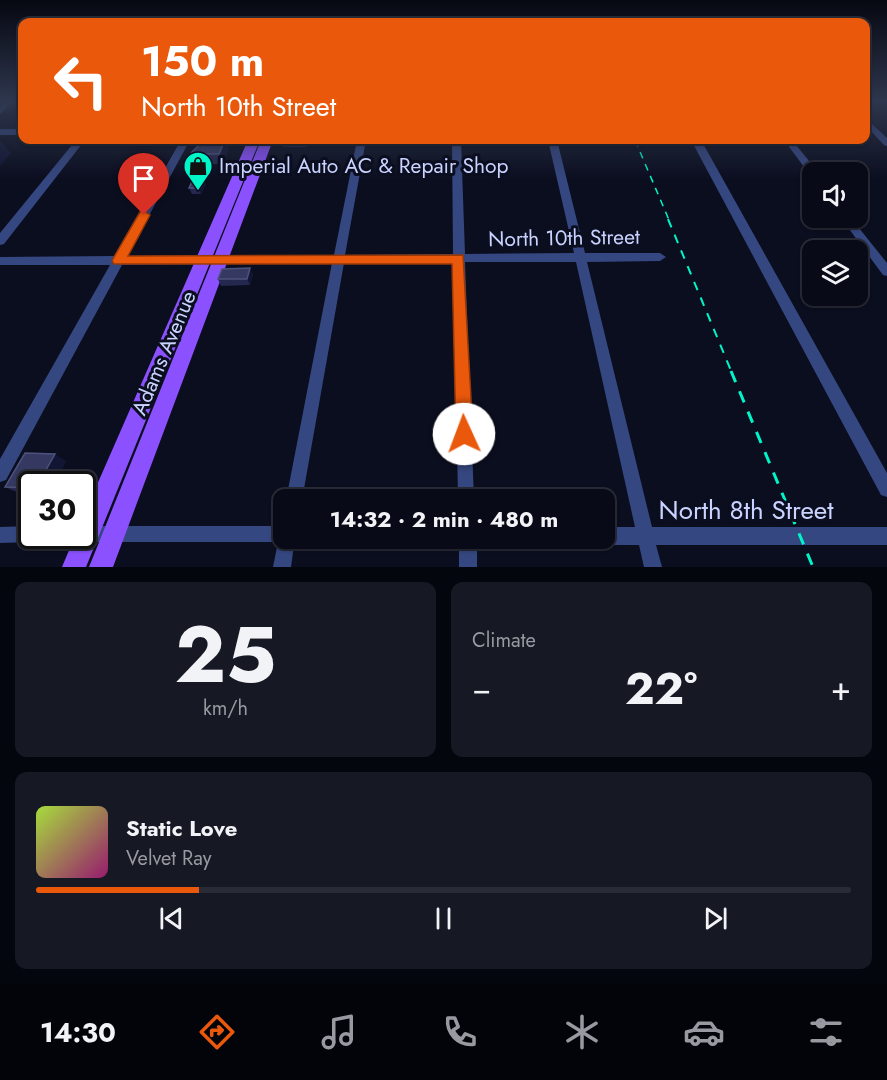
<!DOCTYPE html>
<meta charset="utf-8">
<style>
:root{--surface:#080a17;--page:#161824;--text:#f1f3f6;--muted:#989aa1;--line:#292b36;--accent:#ea580c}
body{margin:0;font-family:Jost,sans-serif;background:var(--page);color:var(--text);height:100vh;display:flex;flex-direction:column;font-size:22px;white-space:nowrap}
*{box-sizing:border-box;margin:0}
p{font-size:20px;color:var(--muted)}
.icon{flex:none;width:33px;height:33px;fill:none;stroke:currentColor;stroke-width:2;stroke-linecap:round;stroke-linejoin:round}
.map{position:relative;height:567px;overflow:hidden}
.side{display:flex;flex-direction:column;gap:15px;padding:15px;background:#04060d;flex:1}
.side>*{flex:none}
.banner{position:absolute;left:18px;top:18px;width:852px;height:126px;border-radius:12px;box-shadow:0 2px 4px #0004,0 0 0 2px var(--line);background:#ea580c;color:#fff;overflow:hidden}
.buttons{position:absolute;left:802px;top:162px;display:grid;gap:12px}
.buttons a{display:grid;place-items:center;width:66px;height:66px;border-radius:12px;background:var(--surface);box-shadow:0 2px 4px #0004,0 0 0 2px var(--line);font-size:30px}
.speed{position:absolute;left:18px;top:471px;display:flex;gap:12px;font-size:30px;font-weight:700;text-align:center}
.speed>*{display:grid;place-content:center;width:78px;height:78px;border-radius:50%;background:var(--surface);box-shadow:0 2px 4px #0004,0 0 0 2px var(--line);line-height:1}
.speed .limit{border:3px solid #111;border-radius:9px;background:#fff;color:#111}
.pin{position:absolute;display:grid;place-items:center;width:51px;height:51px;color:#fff;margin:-62px -26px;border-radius:50% 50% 50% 0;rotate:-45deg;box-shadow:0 0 6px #0007}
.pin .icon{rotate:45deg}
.me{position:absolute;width:66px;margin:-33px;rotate:358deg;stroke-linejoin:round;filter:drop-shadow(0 0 4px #0008)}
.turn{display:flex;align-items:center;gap:21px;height:126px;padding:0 24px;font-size:27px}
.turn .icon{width:78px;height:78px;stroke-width:2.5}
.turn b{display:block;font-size:42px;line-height:51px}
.big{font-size:45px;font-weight:700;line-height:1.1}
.side .card{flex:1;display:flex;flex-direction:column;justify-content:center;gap:9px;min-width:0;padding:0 21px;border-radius:12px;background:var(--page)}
.side .dial{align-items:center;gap:0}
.dial b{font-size:78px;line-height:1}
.song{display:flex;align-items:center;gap:18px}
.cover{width:72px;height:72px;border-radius:9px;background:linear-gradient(135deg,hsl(80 70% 55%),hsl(320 70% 35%))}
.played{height:6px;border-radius:3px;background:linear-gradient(90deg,var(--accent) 20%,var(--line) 20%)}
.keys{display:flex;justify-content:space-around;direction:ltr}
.heat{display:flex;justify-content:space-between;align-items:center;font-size:33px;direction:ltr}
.side .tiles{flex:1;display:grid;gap:15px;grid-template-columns:1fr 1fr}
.card:last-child{grid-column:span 2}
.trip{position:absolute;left:273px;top:489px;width:342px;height:60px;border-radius:12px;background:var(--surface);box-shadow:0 2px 4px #0004,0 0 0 2px var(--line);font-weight:700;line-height:60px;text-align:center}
.menu{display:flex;height:96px;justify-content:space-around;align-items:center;background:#030409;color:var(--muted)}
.menu .icon{width:42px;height:42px}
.menu .selected{color:var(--accent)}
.menu b{font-size:27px;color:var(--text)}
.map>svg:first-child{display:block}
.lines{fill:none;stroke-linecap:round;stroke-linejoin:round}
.minor{fill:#354780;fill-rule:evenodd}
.major{fill:#8c51ff;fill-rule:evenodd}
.rail-far2{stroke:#00f5c8;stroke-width:1.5;stroke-dasharray:7 6;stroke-linecap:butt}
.rail-far1{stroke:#00f5c8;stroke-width:2;stroke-dasharray:9 8;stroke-linecap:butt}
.rail{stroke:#00f5c8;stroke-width:3;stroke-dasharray:12 10;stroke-linecap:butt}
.wall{fill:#24274e}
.shaded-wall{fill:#121533}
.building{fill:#353961;stroke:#4d527a;stroke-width:1.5}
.route{fill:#ea580c;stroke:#983908;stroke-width:1.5}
.labels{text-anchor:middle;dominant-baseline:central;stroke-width:6;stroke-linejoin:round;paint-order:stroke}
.poi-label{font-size:21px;fill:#cad3ff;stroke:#0b0e1f;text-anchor:start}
.street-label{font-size:21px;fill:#cad3ff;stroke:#0b0e1f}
.near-street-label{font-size:26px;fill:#cad3ff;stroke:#0b0e1f}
</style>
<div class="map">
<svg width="887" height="567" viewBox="0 0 887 567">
<rect width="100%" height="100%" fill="#0b0e1f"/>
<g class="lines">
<path class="minor" d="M5,101H14L0,114V106Z
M872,124L887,138V146L884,145L869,129L868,127Z
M0,129H22V135H0Z
M76,140H85L4,244L0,245V233Z
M181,140H190L127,256L334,255L357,140H366L345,255L453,254L452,140H461L465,254L574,253L548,140H557L585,253H660L666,257L660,261L587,262L652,527H887V545H656L662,567H644L639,545H604L598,542L597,538H604V527H635L576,262H465L474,500H458L454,263H344L302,500H286L332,263L122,265L6,480L0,482V459L110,265H0V257L115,256Z
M691,140H701L887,473V497L881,495Z
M784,140H792L818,172H813V176L810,175Z
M841,218H851L887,263V276L883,275Z
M32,526V536H40L38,540L32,542L0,543V527Z
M82,526H284V538H295L291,567H273L278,542H84L78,540L76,536H82Z
M459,538H477V567H459Z"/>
<path class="major" d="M248,140H260L86,567H62L75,536H82V519Z
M261,140H273L113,567H89Z"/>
<path class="rail-far2" d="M635,140L669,220"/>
<path class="rail-far1" d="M668,219L732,373"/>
<path class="rail" d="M731,371L813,567"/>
</g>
<path class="wall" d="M204,140H226L229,147L223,164H209L205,171L192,172L187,162Z
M281,140H309L307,147H283Z
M206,184L201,194H192L189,188Z
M253,274L250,285L221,286L218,279Z
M66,461L54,484H32V493H19L5,487Z"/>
<path class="shaded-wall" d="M225,140H226L229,147L223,164L219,154Z
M305,140H309L307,147Z
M1,141L11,153L0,166V142Z
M205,154L209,164L205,171L201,162Z
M202,177L206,184L201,194L198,188Z
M250,268L253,274L250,285L247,279Z
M55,454L66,461L54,484H38Z"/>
<path class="building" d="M204,140H225L219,154H205L201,162H187L192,152Z
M194,177H202L198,188H189Z
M250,268L247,279H218L222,269Z
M25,453L55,454L38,484H32V488L5,487Z"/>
<linearGradient id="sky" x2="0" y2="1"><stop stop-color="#060811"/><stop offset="0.56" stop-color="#2e364d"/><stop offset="1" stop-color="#2e364d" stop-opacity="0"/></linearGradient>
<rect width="887" height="180" fill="url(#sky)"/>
<path class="route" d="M144,211L150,215L128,256L463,255L473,434L470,440L464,442L458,440L456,434L452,264H114L112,261L114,257L140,212Z"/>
<defs>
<g id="shop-pin" transform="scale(1.5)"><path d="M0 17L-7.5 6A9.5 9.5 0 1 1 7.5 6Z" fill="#00f5c8" stroke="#0b0e1f"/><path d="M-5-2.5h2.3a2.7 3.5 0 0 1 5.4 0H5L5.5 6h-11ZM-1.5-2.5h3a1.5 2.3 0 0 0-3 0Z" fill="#111"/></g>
</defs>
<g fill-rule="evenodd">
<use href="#shop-pin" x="198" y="166"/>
</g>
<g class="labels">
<g class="poi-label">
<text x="219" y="166">Imperial Auto AC &amp; Repair Shop</text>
</g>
<g class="street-label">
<text transform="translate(564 238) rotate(-1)">North 10th Street</text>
<text transform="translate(164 353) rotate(-67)">Adams Avenue</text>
</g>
<g class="near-street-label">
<text x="746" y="510">North 8th Street</text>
</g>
</g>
</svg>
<div class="buttons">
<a><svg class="icon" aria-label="sound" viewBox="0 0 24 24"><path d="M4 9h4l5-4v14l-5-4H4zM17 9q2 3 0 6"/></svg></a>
<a><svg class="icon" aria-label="layers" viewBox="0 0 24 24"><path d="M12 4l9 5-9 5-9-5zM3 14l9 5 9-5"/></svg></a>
</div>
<div class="speed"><div class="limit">30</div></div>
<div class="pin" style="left:144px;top:215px;background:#d93025"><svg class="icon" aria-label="arrive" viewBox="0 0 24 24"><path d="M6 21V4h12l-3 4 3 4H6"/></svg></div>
<svg class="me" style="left:464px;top:434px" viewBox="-20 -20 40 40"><circle r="19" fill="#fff"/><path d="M0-13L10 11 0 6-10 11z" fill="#ea580c"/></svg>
<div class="trip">14:32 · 2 min · 480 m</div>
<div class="banner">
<div class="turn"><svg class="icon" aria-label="left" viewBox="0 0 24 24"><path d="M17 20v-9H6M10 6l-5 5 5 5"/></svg><div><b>150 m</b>North 10th Street</div></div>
</div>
</div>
<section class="side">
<div class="tiles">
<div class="card dial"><b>25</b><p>km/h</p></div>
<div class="card"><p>Climate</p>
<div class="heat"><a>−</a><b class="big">22°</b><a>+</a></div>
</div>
<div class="card">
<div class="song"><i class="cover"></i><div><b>Static Love</b><p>Velvet Ray</p></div></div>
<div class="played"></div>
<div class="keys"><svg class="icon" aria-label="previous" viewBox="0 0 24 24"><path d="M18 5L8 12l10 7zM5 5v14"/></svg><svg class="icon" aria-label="pause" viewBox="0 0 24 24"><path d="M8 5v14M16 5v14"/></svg><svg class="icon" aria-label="next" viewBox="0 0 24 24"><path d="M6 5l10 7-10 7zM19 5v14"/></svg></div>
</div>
</div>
</section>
<nav class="menu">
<b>14:30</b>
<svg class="icon selected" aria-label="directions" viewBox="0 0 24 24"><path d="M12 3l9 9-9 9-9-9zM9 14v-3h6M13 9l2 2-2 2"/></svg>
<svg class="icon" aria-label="music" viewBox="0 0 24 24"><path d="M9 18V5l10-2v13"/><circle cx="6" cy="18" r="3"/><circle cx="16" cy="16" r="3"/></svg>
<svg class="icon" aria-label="phone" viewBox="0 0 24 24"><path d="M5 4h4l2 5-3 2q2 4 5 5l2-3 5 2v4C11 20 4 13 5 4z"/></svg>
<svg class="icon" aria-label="climate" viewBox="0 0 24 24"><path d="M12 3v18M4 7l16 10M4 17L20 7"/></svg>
<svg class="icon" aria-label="car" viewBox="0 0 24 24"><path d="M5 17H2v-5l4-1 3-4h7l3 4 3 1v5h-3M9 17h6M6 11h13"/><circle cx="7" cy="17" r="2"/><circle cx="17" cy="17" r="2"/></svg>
<svg class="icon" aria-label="filters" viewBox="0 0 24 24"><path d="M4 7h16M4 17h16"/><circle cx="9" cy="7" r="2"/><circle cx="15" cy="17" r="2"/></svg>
</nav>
